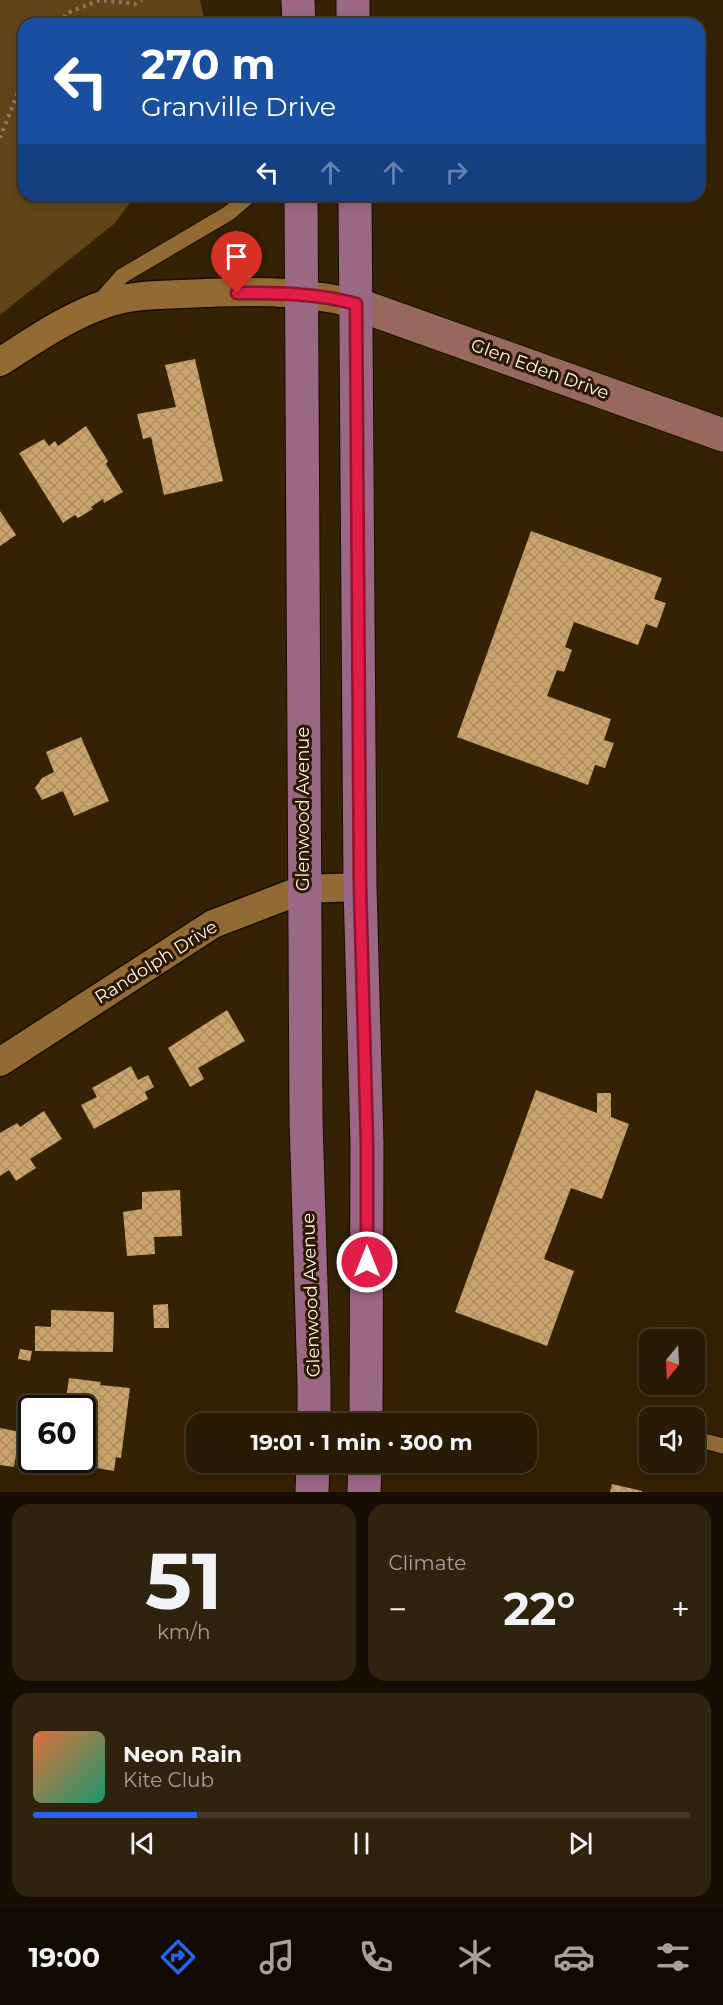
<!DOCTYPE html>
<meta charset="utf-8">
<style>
:root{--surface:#281a03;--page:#30230d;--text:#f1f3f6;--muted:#a5a19a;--line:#443825;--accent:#2563eb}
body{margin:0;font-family:Montserrat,sans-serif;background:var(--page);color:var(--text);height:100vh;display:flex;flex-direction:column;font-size:22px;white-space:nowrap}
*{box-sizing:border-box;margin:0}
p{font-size:20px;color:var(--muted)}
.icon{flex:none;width:33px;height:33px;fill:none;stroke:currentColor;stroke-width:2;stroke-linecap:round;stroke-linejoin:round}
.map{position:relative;height:1492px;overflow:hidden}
.side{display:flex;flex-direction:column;gap:12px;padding:12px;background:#160e02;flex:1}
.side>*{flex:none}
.banner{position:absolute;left:18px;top:18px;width:687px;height:183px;border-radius:18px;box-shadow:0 3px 9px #0003,0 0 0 2px var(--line);background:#1a4fa0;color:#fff;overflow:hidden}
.needle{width:39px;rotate:198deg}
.buttons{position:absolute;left:639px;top:1329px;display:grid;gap:12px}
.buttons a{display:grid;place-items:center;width:66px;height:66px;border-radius:12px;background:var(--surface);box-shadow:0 3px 9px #0003,0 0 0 2px var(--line);font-size:30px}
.speed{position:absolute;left:18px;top:1395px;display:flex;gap:12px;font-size:30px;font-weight:700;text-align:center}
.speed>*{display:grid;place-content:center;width:78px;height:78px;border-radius:50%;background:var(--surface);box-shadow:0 3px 9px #0003,0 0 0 2px var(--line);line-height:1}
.speed .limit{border:3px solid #111;border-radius:9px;background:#fff;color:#111}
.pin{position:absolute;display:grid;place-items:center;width:51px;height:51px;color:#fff;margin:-62px -26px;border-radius:50% 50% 50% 0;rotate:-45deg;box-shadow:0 0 6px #0007}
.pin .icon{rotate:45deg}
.me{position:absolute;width:66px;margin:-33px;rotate:0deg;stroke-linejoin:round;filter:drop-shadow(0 0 4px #0008)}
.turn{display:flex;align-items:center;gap:21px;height:126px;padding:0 24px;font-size:27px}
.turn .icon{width:78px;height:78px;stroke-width:2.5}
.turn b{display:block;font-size:42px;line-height:51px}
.lanes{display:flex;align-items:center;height:57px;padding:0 24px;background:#0003;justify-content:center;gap:30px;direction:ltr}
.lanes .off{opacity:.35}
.big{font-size:45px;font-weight:700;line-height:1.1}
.side .tile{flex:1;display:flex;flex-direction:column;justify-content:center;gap:9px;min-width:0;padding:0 21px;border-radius:18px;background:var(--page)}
.side .dial{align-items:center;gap:0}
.dial b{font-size:78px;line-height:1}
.song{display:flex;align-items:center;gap:18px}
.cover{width:72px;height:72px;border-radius:9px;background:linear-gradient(135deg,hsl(20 70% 55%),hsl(160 70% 35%))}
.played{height:6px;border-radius:3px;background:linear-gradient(90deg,var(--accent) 25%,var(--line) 25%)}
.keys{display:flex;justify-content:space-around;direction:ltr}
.heat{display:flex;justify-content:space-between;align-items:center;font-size:33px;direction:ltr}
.side .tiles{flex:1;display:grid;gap:12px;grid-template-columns:1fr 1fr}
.tile:last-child{grid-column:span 2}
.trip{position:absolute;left:186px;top:1413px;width:351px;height:60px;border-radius:18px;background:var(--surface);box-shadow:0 3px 9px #0003,0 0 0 2px var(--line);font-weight:700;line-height:60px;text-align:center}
.tabs{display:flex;height:96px;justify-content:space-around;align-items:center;background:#100a01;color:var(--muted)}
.tabs .icon{width:42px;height:42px}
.tabs .on{color:var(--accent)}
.tabs b{font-size:27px;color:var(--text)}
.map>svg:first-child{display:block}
.green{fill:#614418}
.building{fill:url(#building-cross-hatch)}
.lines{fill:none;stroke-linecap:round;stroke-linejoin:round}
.service-casing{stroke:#180d00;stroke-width:17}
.minor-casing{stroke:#180d00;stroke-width:31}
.secondary-casing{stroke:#180d00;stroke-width:35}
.primary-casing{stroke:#180d00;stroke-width:35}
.path{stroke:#897a64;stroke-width:4;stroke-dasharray:3 4.5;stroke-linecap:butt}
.service{stroke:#916b33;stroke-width:15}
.minor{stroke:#916b33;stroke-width:28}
.secondary{stroke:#96695c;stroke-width:33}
.primary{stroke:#9a6784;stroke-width:33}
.route-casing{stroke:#92132f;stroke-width:15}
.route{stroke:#e11d48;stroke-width:10}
.labels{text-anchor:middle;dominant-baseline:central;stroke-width:6;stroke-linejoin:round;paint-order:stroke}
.street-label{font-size:18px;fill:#fcf3e8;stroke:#2b1800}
</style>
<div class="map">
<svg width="723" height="1492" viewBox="0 0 723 1492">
<defs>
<pattern id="building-cross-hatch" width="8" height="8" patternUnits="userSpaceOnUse" patternTransform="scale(1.5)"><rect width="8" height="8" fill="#cba36b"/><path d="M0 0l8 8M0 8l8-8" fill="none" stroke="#ab8c62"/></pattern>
</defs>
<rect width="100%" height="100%" fill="#352204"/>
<path class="green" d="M0,0H200L205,24H24V195H136L114,224L0,315Z"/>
<path class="building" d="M195,359L223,481L164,495L151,437L143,439L137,414L176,407L165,365Z
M86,426L108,461L106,464L123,492L104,503L103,499L91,507L93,509L78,518L75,515L63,523L19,453L44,439L49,446L55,441L58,446Z
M0,511L16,535L0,546Z
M531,531L662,578L654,599L666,603L657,628L646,624L638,645L574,622L565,647L572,650L564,672L557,670L547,696L611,719L604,740L614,743L605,768L595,765L588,785L457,737Z
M81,737L109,801L74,816L63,791L42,800L35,788L42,778L54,772L46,752Z
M227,1010L245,1041L198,1068L204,1079L190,1087L168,1048Z
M131,1066L138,1080L148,1075L154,1087L145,1092L148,1099L94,1129L81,1105L97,1097L92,1088Z
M536,1090L597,1113V1093H611V1117L629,1124L602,1199L571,1188L544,1259L574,1271L547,1346L455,1312Z
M44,1111L62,1139L30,1159L36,1168L16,1181L9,1170L0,1176V1133L17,1123L20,1127Z
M180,1190L182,1236L154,1237L155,1254L127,1256L123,1212L142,1209V1192Z
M168,1304L169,1328H154L153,1305Z
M51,1310L114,1312L113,1352L35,1351V1326L51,1327Z
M20,1349L32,1351L30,1361L18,1359Z
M69,1378L101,1382L100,1385L130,1388L121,1458L116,1457L114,1471L97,1468L98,1459L90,1458L93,1438L89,1437L92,1415H95L97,1406H89L88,1408L65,1405Z
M0,1428L20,1432L14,1467L0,1465Z
M612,1484L642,1491V1492H610Z"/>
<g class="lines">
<g class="service-casing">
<path id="service" d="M99,302L122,276L229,213L250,195
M708,1442L723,1446"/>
</g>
<g class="minor-casing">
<path id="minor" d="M0,362C33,341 67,317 105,304C130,295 156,295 182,294C239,291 300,289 356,304
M0,1062L213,924L304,889L360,887"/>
</g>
<g class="secondary-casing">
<path id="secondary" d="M356,304L723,435"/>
</g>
<g class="primary-casing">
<path id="primary" d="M298,0L299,24
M353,0V24
M301,195L306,1119L314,1384V1424
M355,195L360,887L367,1144L366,1424
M312,1492L313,1462
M364,1492L365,1462"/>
</g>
<path class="path" d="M60,24L67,13L100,0L135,4L142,0
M0,138L24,77"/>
<use href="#service" class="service"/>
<use href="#minor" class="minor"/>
<use href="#secondary" class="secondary"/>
<use href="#primary" class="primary"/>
</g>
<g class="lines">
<g class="route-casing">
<path id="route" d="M237,293C278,293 317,293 356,304L360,887L367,1144V1262"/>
</g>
<use href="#route" class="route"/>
</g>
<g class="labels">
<g class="street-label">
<text transform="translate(540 369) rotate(20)">Glen Eden Drive</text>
<text transform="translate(303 809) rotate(-90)">Glenwood Avenue</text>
<text transform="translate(156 962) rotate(-32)">Randolph Drive</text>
<text transform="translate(311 1295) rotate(-92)">Glenwood Avenue</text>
</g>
</g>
</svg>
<div class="buttons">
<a><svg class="needle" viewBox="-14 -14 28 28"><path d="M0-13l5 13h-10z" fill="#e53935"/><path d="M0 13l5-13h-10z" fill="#a5a19a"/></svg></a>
<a><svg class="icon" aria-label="sound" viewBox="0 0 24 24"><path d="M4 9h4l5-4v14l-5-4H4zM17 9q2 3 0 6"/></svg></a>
</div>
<div class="speed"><div class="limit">60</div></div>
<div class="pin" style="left:237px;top:293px;background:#d93025"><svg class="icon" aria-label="arrive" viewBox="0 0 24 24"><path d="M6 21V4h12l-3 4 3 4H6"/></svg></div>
<svg class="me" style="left:367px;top:1262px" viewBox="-20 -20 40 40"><circle r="17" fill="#e11d48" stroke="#fff" stroke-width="3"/><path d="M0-11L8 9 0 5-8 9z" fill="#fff"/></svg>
<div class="trip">19:01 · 1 min · 300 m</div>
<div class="banner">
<div class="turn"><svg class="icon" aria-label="left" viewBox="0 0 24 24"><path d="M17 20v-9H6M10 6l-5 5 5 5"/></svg><div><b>270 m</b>Granville Drive</div></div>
<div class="lanes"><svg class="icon" aria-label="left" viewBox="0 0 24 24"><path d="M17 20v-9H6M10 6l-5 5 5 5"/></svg><svg class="icon off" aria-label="ahead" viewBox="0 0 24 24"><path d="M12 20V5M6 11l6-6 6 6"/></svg><svg class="icon off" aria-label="ahead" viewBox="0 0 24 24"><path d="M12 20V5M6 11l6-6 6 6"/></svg><svg class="icon off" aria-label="right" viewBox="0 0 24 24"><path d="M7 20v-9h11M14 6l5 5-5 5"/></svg></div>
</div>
</div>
<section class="side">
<div class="tiles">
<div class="tile dial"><b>51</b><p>km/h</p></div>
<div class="tile"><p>Climate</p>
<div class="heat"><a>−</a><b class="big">22°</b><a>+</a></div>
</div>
<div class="tile">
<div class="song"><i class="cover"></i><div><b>Neon Rain</b><p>Kite Club</p></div></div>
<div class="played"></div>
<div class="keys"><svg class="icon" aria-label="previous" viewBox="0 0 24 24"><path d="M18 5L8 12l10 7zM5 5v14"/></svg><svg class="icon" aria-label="pause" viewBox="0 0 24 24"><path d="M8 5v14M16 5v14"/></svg><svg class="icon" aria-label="next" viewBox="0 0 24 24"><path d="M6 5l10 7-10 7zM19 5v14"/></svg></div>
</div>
</div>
</section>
<nav class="tabs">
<b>19:00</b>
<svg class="icon on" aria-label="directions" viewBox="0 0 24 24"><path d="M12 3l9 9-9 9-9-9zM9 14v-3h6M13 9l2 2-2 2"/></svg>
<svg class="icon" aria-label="music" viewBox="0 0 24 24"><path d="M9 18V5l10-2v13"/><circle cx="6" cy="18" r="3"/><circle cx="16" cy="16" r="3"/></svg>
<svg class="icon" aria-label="phone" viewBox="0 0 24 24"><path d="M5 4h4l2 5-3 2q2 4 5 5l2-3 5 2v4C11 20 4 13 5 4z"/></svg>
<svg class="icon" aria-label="climate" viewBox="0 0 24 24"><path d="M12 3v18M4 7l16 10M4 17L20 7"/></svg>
<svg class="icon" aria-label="car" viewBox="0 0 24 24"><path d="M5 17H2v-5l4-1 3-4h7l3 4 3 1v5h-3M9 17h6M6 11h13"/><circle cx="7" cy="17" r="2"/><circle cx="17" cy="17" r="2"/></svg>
<svg class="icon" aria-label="filters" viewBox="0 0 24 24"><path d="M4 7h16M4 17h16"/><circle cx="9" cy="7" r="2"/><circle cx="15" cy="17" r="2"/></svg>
</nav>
